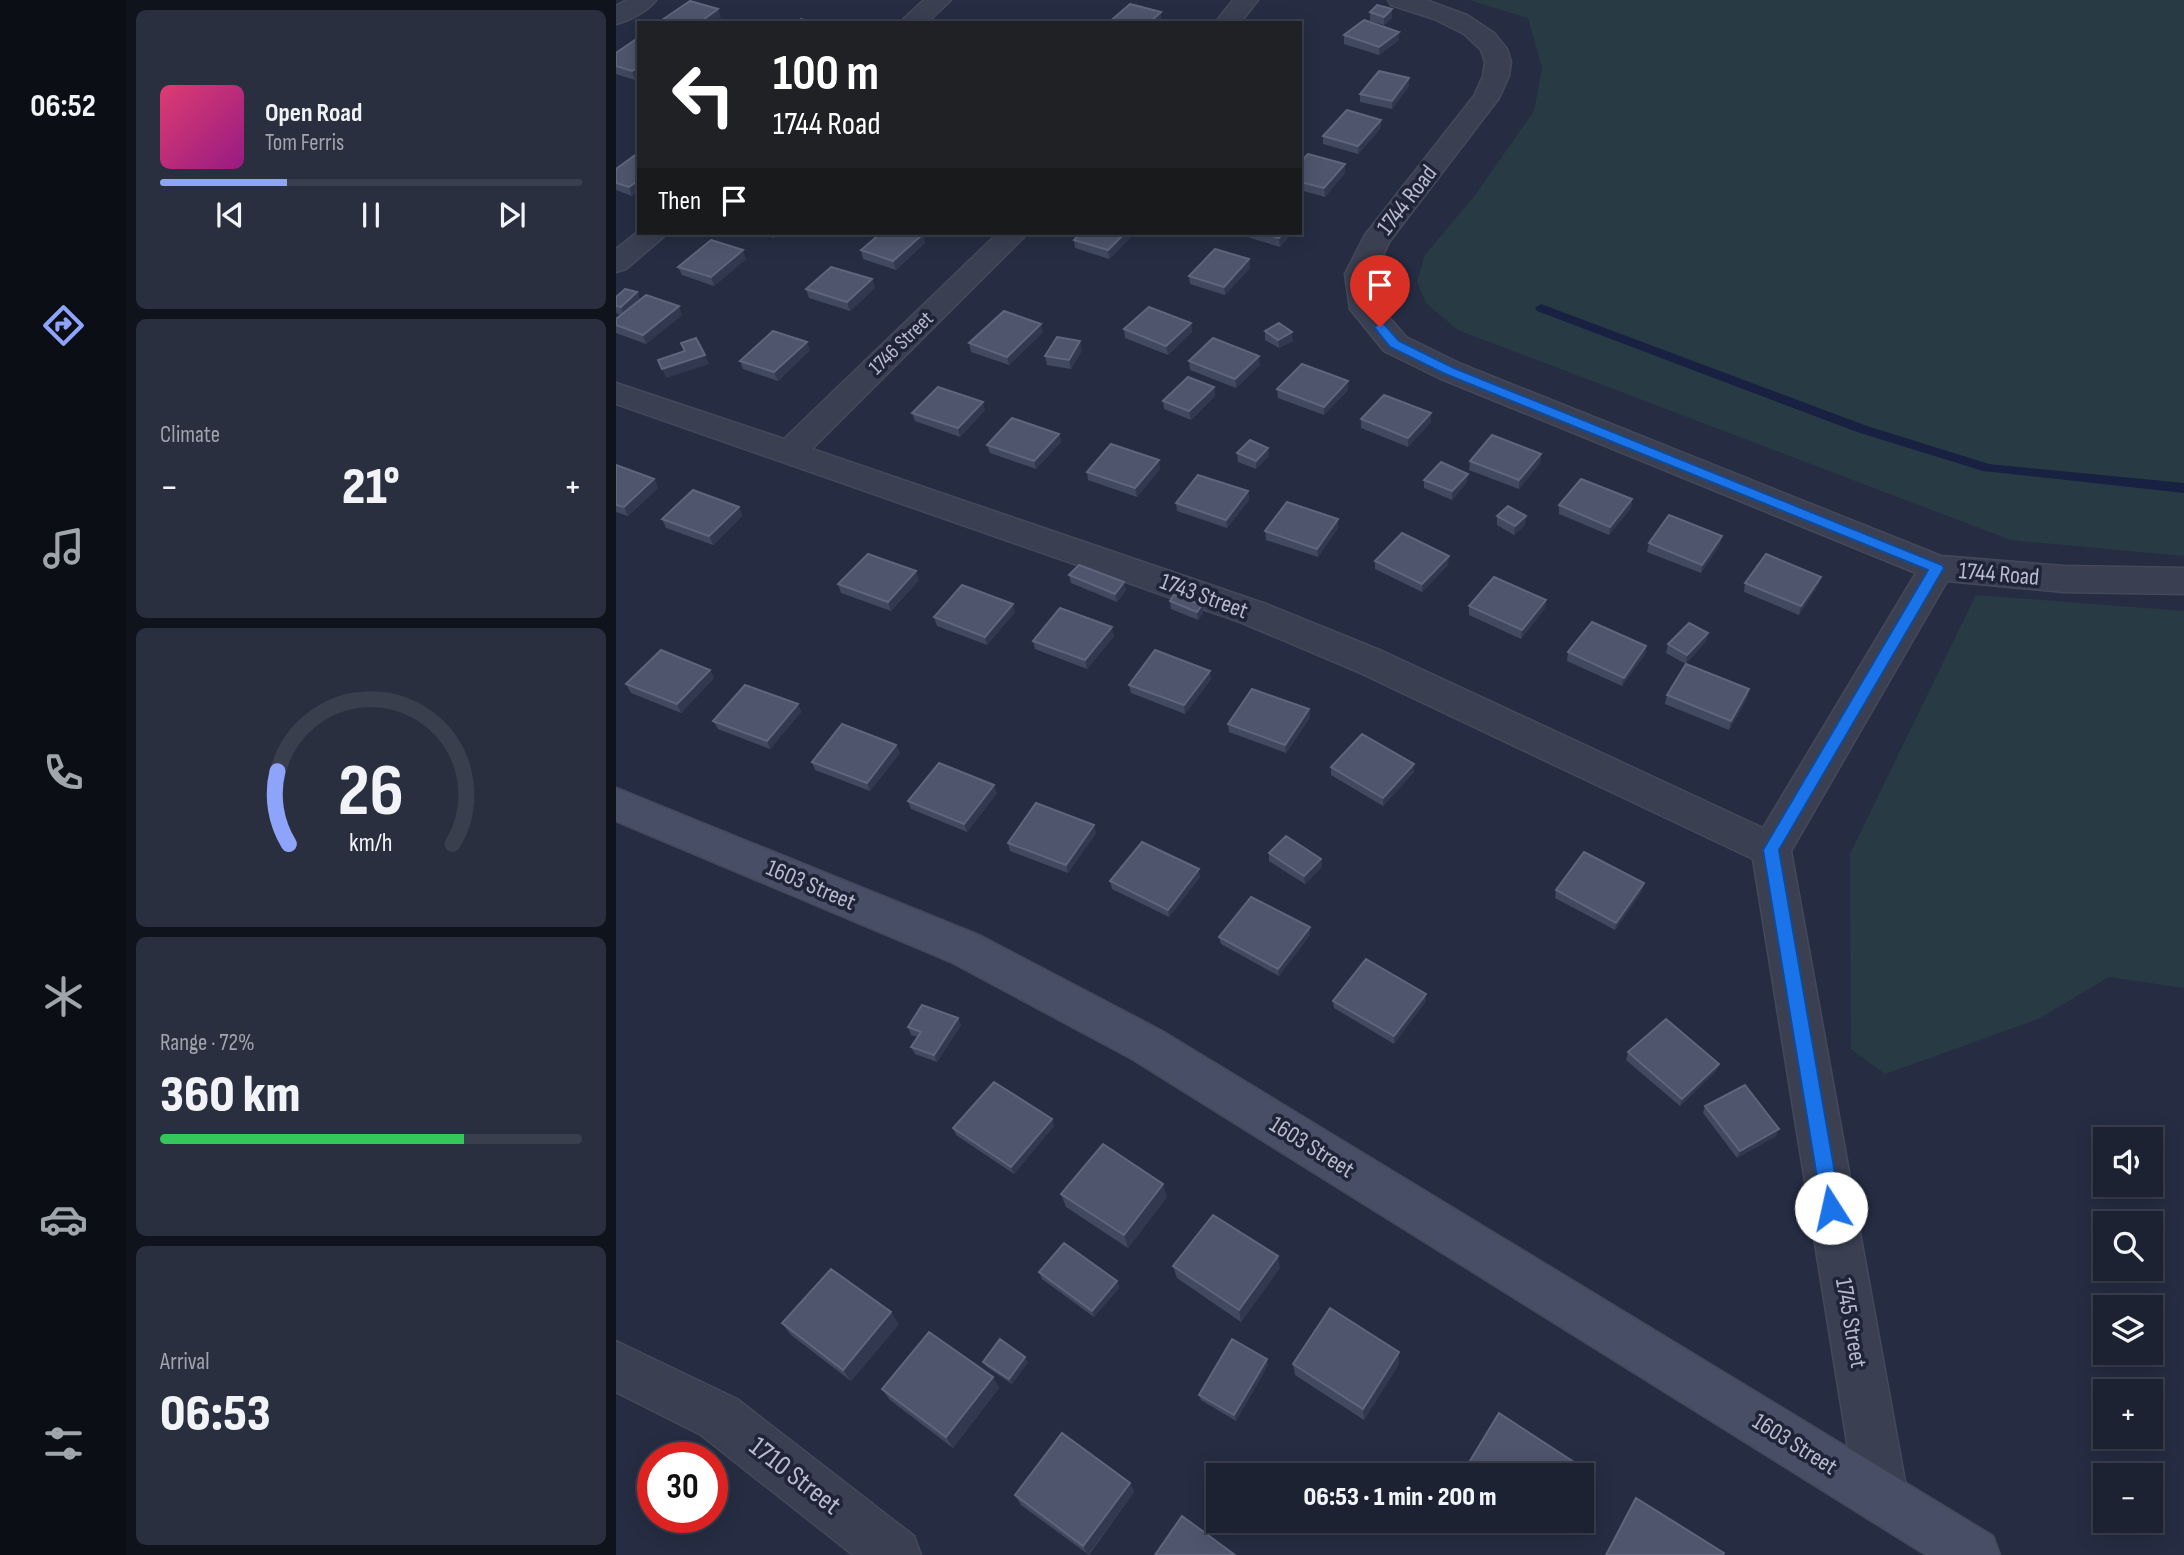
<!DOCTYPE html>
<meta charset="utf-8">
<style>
:root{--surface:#1c2232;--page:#292f3e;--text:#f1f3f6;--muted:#a0a4ac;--line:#3a3f4d;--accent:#8ea4fa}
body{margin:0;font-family:"Sofia Sans Condensed",sans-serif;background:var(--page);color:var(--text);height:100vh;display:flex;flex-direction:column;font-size:26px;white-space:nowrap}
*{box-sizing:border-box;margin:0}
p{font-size:23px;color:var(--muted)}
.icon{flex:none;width:38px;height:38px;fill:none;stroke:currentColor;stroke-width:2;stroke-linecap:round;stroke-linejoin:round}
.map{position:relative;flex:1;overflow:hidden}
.side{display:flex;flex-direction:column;gap:10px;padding:10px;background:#0f131c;width:490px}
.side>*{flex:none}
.banner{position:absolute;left:21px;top:21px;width:665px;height:214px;border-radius:0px;box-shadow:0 4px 18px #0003,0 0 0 2px var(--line);background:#202124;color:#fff;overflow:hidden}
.controls{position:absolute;left:1477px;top:1127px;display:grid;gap:14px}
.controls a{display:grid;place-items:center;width:70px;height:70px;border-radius:0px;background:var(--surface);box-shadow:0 4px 18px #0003,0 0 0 2px var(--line);font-size:35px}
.speed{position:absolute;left:21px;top:1442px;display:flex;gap:14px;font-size:35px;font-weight:700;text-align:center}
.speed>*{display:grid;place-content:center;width:91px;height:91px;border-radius:50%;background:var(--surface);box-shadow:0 4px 18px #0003,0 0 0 2px var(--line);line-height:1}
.speed .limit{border:10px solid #d22;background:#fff;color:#111}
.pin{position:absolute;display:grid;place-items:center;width:60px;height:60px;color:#fff;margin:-72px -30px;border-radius:50% 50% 50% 0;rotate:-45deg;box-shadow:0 0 7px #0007}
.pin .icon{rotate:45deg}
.me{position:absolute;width:77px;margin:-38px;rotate:350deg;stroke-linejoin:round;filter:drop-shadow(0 0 5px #0008)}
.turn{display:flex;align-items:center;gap:24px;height:147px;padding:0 21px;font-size:32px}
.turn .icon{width:91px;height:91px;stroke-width:2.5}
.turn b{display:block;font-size:49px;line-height:60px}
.then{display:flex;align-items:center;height:66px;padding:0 21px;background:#0003;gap:14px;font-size:26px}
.big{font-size:52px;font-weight:800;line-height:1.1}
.side .card{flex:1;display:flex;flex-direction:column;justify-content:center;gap:10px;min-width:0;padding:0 24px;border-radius:10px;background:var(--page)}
.side .dial{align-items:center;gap:0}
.dial svg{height:182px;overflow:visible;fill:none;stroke:var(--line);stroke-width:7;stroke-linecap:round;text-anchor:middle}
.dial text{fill:var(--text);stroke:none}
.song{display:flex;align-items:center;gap:21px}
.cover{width:84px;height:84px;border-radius:10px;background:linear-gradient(135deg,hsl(340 70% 55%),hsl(310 70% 35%))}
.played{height:7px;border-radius:4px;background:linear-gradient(90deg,var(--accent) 30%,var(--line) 30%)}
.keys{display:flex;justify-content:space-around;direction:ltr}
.heat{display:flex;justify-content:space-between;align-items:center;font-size:38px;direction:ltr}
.charge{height:10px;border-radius:5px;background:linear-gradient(90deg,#34c759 72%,var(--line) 0)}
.trip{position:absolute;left:590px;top:1463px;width:388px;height:70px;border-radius:0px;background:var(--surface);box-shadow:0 4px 18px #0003,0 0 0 2px var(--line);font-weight:800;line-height:70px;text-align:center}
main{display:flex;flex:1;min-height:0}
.tabs{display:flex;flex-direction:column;width:126px;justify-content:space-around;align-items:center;background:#0b0e14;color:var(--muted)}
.tabs .icon{width:49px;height:49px}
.tabs .active{color:var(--accent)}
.tabs b{font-size:32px;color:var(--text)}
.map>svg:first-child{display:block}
.green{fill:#283b44}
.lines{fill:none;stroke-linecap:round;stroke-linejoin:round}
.stream{fill:#182141;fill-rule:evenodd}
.street-casing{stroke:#44485b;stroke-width:3}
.secondary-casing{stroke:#44485b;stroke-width:3}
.street{fill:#3a4052;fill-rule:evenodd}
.secondary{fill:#484e65;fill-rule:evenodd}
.wall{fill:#414961}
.shaded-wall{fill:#313850}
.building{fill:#4e556d;stroke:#5e657c;stroke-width:2}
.route{fill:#1a73e8;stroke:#114b97;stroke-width:2}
.labels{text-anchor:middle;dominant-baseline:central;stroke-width:7;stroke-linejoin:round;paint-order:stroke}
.far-street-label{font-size:21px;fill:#b7bbcc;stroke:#1f2438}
.street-label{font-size:24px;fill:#b7bbcc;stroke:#1f2438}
.near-street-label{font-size:28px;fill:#b7bbcc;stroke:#1f2438}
</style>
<main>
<nav class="tabs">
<b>06:52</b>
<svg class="icon active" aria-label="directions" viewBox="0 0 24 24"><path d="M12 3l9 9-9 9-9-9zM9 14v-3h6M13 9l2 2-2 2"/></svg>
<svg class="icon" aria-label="music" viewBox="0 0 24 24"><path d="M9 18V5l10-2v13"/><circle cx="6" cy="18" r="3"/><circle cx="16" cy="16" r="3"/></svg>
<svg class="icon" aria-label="phone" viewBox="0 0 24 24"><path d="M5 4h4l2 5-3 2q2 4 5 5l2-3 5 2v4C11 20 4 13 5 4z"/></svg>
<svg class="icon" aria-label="climate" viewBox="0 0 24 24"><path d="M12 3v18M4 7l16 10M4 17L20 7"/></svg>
<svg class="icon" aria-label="car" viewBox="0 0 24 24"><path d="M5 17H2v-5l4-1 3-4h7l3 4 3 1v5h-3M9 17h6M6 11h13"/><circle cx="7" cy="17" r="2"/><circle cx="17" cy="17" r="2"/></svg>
<svg class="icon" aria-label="filters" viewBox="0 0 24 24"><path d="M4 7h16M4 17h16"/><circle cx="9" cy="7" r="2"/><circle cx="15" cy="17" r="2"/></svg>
</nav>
<section class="side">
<div class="card">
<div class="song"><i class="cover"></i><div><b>Open Road</b><p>Tom Ferris</p></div></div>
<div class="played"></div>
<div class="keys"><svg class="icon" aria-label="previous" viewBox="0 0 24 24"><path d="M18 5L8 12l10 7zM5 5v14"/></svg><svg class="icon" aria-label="pause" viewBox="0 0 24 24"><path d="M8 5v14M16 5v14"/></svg><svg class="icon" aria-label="next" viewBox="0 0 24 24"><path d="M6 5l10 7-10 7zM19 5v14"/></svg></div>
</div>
<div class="card"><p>Climate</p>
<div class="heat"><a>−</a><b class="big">21°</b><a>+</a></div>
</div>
<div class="card dial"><svg viewBox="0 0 100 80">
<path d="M14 69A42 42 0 1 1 86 69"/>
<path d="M14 69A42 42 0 0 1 9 37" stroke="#8ea4fa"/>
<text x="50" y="56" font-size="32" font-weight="700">26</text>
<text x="50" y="72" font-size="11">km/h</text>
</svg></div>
<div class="card"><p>Range · 72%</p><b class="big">360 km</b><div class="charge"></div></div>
<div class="card"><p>Arrival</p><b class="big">06:53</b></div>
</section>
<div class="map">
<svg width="1568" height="1555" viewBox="0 0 1568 1555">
<rect width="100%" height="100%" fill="#262d43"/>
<path class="green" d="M853,0H1568V556L1395,540L842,330L810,303L801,281L809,255L860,194L918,111L926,68L912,18Z
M1360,595L1568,611V988L1493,977L1422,1019L1269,1074L1235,1049L1234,854Z"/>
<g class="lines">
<path class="stream" d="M925,304L1251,426L1373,464L1568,483V493L1367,471L1241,432L921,311L919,308Z"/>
<g class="street-casing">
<path id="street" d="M11,0H40C32,11 13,21 0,24V6Z
M308,0H335L311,23H283Z
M617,0H642L624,23H599Z
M772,0H810L851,15L878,33L891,49L895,62L893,76L883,98L773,242L759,274L764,307L790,337L845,364L1325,556L1448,566L1568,568V594L1448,592L1331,581L1175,851L1292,1498L1284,1516L1266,1524L1248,1516L1240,1498L1137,859L740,671L624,622L0,404V383L168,439L382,233H412L196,449L650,604L766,651L1147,828L1300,573L823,378L768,351L734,309L729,274L749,235L858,96L867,76L869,62L865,50L848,34L818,19L775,5Z
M23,231L52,233L10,269L0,272V249Z
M0,1341L121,1399L298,1536L305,1555H237L85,1435L0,1392Z"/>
</g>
<g class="secondary-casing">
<path id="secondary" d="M0,788L365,936L546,1031L1377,1536L1384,1555H1310L516,1059L335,962L0,821Z"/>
</g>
<use href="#street" class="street"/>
<use href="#secondary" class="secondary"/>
</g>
<path class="wall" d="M754,12L776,18L768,25L754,21Z
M728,35L783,40L763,55L728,44Z
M19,40V80L0,74V53Z
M793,78V86L776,109L744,102V94Z
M765,120V128L742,154L707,144V136Z
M23,153V191L16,196L0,190V169Z
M684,163L729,164V173L709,197L684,190Z
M140,233H164L158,238Z
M519,233L493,259L459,248L458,240Z
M628,233H676L664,247L628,236Z
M307,234L309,243L280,270L247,259L245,250Z
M130,259L98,286L66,275L62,267Z
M633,259L634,268L609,295L574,284L573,276Z
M256,279L259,288L234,311L193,298L190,289Z
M21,292L24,300L66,315L30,344L0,333V319L5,315L0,313V297Z
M575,323L576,332L552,355L509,338L508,329Z
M649,331L677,341L663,348L649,340Z
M427,332L393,365L355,352L353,343Z
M194,350L162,381L127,369L124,361Z
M466,350L455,369L431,365L429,356Z
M573,361L644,365L620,388L574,370Z
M732,381V390L708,415L662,398L661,389Z
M598,387L599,396L575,420L548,409L547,401Z
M369,410L344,437L299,421L296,413Z
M745,419L815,422L792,447L745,428Z
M443,434L445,442L420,469L374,453L371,445Z
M621,453L653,456L640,469L622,462Z
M925,454L924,463L903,489L853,470L854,461Z
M0,465L38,479L42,488L12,516L0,512Z
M544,469L521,497L472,480L471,472Z
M808,480L851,482L836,500L808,488Z
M632,491L633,500L611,528L561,511L560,503Z
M1016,499L1015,508L993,535L943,514V505Z
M123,507L126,516L97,545L50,528L46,519Z
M881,516L909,525L898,535L881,525Z
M722,528L702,557L650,540L649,531Z
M1033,543L1104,544L1085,573L1031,552Z
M759,561L832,565L806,592L759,569Z
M453,575L510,590L501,602L455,583Z
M1205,577L1202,585L1183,615L1128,592L1129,583Z
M303,580L275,611L225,593L222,584Z
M930,600L929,608L905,639L853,615V606Z
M554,601L586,605L587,613L582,620L555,609Z
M399,612L371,645L321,626L318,617Z
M1092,633L1090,641L1070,664L1050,653L1052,644Z
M498,636L471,669L419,649L417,641Z
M1030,646L1029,654L1006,686L951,661L952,652Z
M94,670L98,678L65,713L15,693L10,684Z
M595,679L569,714L515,693L513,685Z
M1133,689L1131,698L1113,730L1049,704L1051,695Z
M182,704L185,712L154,749L102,729L97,721Z
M694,717L670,753L613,732L612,724Z
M280,745L284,753L254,791L199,770L196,762Z
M798,764V772L767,806L715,775V767Z
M381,793L351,832L295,809L292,801Z
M480,833L452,873L394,851L392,843Z
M653,853L705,859L706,867L689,884L653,861Z
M584,877L553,917L496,889L494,881Z
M940,890L1026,891L999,930L939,898Z
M694,927V935L663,976L605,944L603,937Z
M717,1001H810L778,1044L718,1008Z
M342,1018L345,1025L321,1062L299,1054L295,1047L302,1037L295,1035L292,1027Z
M1012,1052L1103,1064L1100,1071L1064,1106L1010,1060Z
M1089,1106L1160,1136L1121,1158L1087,1113Z
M436,1119L438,1126L398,1174L340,1135L337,1128Z
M445,1194L551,1197L512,1248L450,1207Z
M557,1266L664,1268L625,1322L561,1278Z
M423,1272L501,1281L503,1288L478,1317L426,1279Z
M166,1323L283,1324L235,1381L175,1335Z
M783,1352V1364L748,1420L679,1375L677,1364Z
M367,1362H412L396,1384L371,1367Z
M652,1365L620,1421L585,1400L583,1395Z
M377,1377L383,1388L337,1448L274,1400L266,1389Z
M514,1483L518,1492L473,1555L405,1505L399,1495Z
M901,1521H928L921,1534Z"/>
<path class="shaded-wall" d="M102,9L105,17L98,23H83Z
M776,9V18L768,25V17Z
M545,12L546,20L543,23H533Z
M783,32V40L763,55V47Z
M23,67V77L19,80L16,71Z
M793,78V86L776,109V101Z
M765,120V128L742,154V146Z
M729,164V173L709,197L708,188Z
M23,180V191L16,196L13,187Z
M686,211L687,220L684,223V214Z
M156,233H164L158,238Z
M509,233H519L493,259L492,250Z
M668,233H676L664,247L663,238Z
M307,234L309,243L280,270L277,261Z
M127,250L130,259L98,286L95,277Z
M633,259L634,268L609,295L608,287Z
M256,279L259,288L234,311L231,302Z
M21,292L24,301L8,316L5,307Z
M63,306L66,315L30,344L27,335Z
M575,323L576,332L552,355L550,346Z
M425,324L427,332L393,365L391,357Z
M676,332L677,341L663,348L662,340Z
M464,341L466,350L455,369L453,360Z
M191,342L194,350L162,381L158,372Z
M89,355L93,364L50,378L46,369Z
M643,356L644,365L620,388L619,379Z
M732,381V390L708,415V407Z
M598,387L599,396L575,420L573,411Z
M367,402L369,410L344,437L342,428Z
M815,413V422L792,447V438Z
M443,434L445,442L420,469L418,461Z
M652,448L653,456L640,469V461Z
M925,454L924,463L903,489V480Z
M543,460L544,469L521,497L519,488Z
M852,474L851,482L836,500V491Z
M38,479L42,488L12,516L8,507Z
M632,491L633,500L611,528L610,520Z
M1016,499L1015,508L993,535L994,527Z
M123,507L126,516L97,545L93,536Z
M910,516L909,525L898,535L899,526Z
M722,519V528L702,557L701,549Z
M1106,536L1104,544L1085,573L1086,565Z
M833,556L832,565L806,592V584Z
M300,571L303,580L275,611L272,602Z
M1205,577L1202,585L1183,615L1185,606Z
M508,582L510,590L501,602L499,594Z
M930,600L929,608L905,639L906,630Z
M397,604L399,612L371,645L369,637Z
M586,605L587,613L582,620L581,612Z
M496,627L498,636L471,669L469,660Z
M1092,633L1090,641L1070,664L1071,655Z
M1030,646L1029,654L1006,686L1008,678Z
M94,670L98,678L65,713L61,704Z
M594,671L595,679L569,714L568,705Z
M1133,689L1131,698L1113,730L1115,721Z
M182,704L185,712L154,749L151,741Z
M693,709L694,717L670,753L669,745Z
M280,745L284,753L254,791L251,783Z
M798,764V772L767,806V798Z
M378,785L381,793L351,832L348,824Z
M478,825L480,833L452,873L450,865Z
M705,859L706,867L689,884L688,876Z
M583,869L584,877L553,917L552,910Z
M1028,883L1026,891L999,930L1000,923Z
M694,927V935L663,976L662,969Z
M810,994V1001L778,1044V1036Z
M342,1018L345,1025L321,1062L318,1055Z
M1103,1064L1100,1071L1064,1106L1066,1099Z
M436,1119L438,1126L398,1174L395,1167Z
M1163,1129L1160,1136L1121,1158L1124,1151Z
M547,1184L551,1197L512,1248L508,1235Z
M662,1256L664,1268L625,1322L623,1310Z
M501,1281L503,1288L478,1317L476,1311Z
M275,1312L283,1324L235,1381L227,1370Z
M783,1352V1364L748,1420L747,1409Z
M409,1357L412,1362L396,1384L393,1379Z
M651,1359L652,1365L620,1421L618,1415Z
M377,1377L383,1388L337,1448L330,1437Z
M958,1462L955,1472L954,1475H951Z
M514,1483L518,1492L472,1555L467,1546Z
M926,1521H928L921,1534L923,1525Z"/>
<path class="building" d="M74,1L102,9L83,23L43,22Z
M514,4L545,12L533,23H492Z
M761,5L776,9L768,17L754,12Z
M185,19L197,23H180Z
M748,20L783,32L763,47L728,35Z
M19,40L23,42V67L16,71L0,66V53Z
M763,71L793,78L776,101L744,94Z
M731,110L765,120L742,146L707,136Z
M22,153L23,180L13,187L0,183V169Z
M692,154L729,164L708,188L684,182V163Z
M265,233H302L307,234L277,261L245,250Z
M465,233H509L492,250L458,240Z
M645,233H668L663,238Z
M95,240L127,250L95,277L62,267Z
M599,249L633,259L608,287L573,276Z
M215,267L256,279L231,302L190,289Z
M9,289L21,292L5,307L0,306V297Z
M30,295L63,306L27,335L0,325V319Z
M533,307L575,323L550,346L508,329Z
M388,311L425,324L391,357L353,343Z
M663,323L676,332L662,340L649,331Z
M157,331L191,342L158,372L124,361Z
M441,337L464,341L453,360L429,356Z
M80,338L89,355L46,369L42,360L69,351L65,343Z
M597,338L643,356L619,379L573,361Z
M686,364L732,381L708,407L661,389Z
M572,377L598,387L573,411L547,401Z
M322,387L367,402L342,428L296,413Z
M768,395L815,413L792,438L745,419Z
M396,418L443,434L418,461L371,445Z
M876,435L925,454L903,480L854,461Z
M634,440L652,448L640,461L621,453Z
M495,444L543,460L519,488L471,472Z
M825,462L852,474L836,491L808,480Z
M0,465L38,479L8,507L0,505Z
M582,475L632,491L610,520L560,503Z
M965,479L1016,499L994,527L943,505Z
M77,490L123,507L93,536L46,519Z
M671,502L722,519L701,549L649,531Z
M892,506L910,516L899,526L881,516Z
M1053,515L1106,536L1086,565L1033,543Z
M786,533L833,556L806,584L759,561Z
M252,554L300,571L272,602L222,584Z
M1150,554L1205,577L1185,606L1129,583Z
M463,565L508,582L499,594L453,575Z
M878,577L930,600L906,630L853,606Z
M346,585L397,604L369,637L318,617Z
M558,595L586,605L581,612L554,601Z
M444,608L496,627L469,660L417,641Z
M976,622L1030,646L1008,678L952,652Z
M1073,623L1092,633L1071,655L1052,644Z
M45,650L94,670L61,704L10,684Z
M539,650L594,671L568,705L513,685Z
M1070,664L1133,689L1115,721L1051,695Z
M129,685L182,704L151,741L97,721Z
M636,689L693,709L669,745L612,724Z
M226,724L280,745L251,783L196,762Z
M746,734L798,764L767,798L715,767Z
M323,763L378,785L348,824L292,801Z
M420,803L478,825L450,865L392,843Z
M670,836L705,859L688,876L653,853Z
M526,842L583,869L552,910L494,881Z
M968,852L1028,883L1000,923L940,890Z
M635,897L694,927L662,969L603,937Z
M750,959L810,994L778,1036L717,1001Z
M306,1005L342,1018L318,1055L295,1047L305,1032L292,1027Z
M1050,1019L1103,1064L1066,1099L1012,1052Z
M378,1082L436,1119L395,1167L337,1128Z
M1129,1085L1163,1129L1124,1151L1089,1106Z
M487,1144L547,1184L508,1235L445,1194Z
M597,1215L662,1256L623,1310L557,1266Z
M448,1243L501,1281L476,1311L423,1272Z
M215,1269L275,1312L227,1370L166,1323Z
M714,1308L783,1352L747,1409L677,1364Z
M313,1332L377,1377L330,1437L266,1389Z
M384,1339L409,1357L393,1379L367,1362Z
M616,1339L651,1359L618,1415L583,1395Z
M883,1413L958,1462L951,1475H848L846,1474Z
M446,1433L514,1483L467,1546L399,1495Z
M1020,1498L1108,1553L1107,1555H990Z
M566,1516L619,1555H539Z
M917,1521H926L923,1525Z"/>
<path class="route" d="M764,323L768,324L783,341L838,368L1326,565L1328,568L1163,850L1225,1208L1222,1214L1215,1217L1208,1214L1206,1208L1147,850L1312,570L829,374L774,347L758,327Z"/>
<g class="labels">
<g class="far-street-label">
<text transform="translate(285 343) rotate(-44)">1746 Street</text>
</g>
<g class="street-label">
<text transform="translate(791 200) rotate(-52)">1744 Road</text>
<text transform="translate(1383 574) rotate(5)">1744 Road</text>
<text transform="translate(588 596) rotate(20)">1743 Street</text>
<text transform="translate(195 885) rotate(23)">1603 Street</text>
<text transform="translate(696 1147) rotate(32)">1603 Street</text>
<text transform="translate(1235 1323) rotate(80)">1745 Street</text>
<text transform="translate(1179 1444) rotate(32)">1603 Street</text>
</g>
<g class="near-street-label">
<text transform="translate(179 1476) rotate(38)">1710 Street</text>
</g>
</g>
</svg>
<div class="controls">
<a><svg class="icon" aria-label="sound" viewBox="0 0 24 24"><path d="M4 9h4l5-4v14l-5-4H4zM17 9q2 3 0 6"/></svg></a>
<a><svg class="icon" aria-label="search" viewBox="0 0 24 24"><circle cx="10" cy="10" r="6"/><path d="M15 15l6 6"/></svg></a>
<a><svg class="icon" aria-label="layers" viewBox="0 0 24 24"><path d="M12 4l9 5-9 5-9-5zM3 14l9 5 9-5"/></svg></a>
<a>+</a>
<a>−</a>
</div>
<div class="speed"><div class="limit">30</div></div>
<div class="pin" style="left:764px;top:327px;background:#d93025"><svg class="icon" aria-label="arrive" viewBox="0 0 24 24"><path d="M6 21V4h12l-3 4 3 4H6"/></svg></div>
<svg class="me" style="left:1215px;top:1208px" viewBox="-20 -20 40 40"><circle r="19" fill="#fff"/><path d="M0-13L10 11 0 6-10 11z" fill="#1a73e8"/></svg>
<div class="trip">06:53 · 1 min · 200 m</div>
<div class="banner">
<div class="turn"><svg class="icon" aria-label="left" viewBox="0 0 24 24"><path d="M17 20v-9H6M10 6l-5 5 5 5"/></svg><div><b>100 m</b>1744 Road</div></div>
<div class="then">Then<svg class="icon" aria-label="arrive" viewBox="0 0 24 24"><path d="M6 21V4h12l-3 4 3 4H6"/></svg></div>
</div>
</div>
</main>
